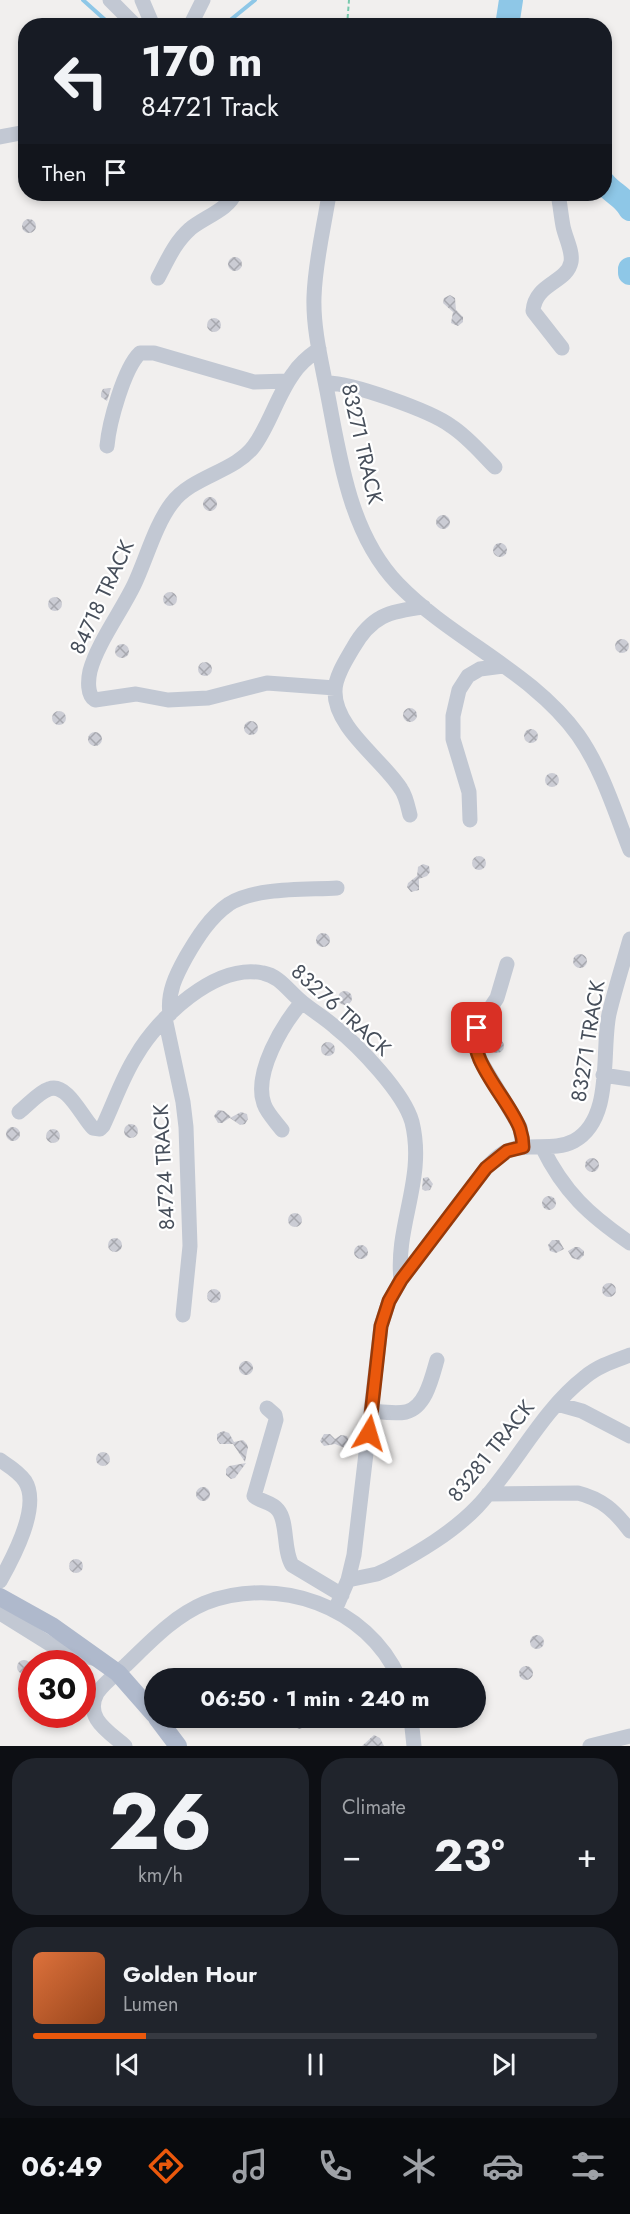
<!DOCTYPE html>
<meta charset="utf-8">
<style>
:root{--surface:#171b24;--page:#20242c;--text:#f1f3f6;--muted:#9ea1a6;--line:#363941;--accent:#ea580c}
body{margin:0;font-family:Jost,sans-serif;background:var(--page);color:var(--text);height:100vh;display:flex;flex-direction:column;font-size:22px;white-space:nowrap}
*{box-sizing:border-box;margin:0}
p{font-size:20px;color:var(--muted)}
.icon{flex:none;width:33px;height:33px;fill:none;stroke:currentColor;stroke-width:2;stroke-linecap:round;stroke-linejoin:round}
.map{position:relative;height:1746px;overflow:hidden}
.details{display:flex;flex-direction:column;gap:12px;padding:12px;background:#0d0f14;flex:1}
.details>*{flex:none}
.top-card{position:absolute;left:18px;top:18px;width:594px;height:183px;border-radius:24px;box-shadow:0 3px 9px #0003;background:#171b24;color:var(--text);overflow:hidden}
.speed{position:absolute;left:18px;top:1650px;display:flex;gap:12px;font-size:30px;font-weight:700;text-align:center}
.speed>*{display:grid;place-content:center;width:78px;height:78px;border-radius:50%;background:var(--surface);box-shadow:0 3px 9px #0003;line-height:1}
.speed .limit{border:9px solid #d22;background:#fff;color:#111}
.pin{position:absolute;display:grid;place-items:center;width:51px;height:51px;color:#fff;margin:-26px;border-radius:12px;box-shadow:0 3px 9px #0006}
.me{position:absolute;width:66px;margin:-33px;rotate:7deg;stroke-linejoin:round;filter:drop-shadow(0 0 4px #0008)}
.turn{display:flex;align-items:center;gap:21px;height:126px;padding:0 24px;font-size:27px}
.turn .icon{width:78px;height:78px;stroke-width:2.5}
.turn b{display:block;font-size:42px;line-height:51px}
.then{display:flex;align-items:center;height:57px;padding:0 24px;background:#0003;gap:12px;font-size:22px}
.big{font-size:45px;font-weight:700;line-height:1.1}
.details .tile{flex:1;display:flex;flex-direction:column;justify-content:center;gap:9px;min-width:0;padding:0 21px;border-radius:24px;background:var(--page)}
.details .dial{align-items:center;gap:0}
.dial b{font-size:78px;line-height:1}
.song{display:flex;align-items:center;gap:18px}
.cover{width:72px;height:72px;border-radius:9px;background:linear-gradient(135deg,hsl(20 70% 55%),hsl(20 70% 35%))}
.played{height:6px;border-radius:3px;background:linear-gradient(90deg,var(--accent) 20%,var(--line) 20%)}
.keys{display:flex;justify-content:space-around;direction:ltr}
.heat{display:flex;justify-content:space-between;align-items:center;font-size:33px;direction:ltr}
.details .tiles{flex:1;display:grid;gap:12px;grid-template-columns:1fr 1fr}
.tile:last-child{grid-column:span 2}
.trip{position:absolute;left:144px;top:1668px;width:342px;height:60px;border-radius:30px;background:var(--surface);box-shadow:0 3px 9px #0003;font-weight:700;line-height:60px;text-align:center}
.tabs{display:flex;height:96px;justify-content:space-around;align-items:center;background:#090b0e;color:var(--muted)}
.tabs .icon{width:42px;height:42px}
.tabs .current{color:var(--accent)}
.tabs b{font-size:27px;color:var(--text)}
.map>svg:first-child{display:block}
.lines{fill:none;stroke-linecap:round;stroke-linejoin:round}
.stream{stroke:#8ec7e7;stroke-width:4}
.river{stroke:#8ec7e7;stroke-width:24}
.building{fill:url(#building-cross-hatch)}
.path{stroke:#78c9ad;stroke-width:2;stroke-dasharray:4.5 3;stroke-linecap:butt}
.minor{stroke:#c2c8d3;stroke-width:15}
.major{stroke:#afb9cc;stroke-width:18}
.route-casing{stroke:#983908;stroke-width:15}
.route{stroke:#ea580c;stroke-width:10}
.labels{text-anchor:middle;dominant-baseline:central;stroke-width:4.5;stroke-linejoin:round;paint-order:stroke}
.street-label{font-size:21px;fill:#474f5b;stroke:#fff}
</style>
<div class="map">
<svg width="630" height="1746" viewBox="0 0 630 1746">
<defs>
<pattern id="building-cross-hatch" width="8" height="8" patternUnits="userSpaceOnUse" patternTransform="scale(1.5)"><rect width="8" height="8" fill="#cbccd4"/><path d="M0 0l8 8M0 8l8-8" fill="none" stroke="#a7a8af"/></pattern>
</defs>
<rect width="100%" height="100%" fill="#f1efee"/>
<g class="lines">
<path class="stream" d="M83,0L112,26
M223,26L255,0"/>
<path class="river" d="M507,26L511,0
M604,183C613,194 624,197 630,209
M630,269V273"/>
</g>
<path class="building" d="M22 226a7 7 0 1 1 14 0a7 7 0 1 1-14 0Z
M228 264a7 7 0 1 1 14 0a7 7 0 1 1-14 0Z
M450,295L455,298L456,310L463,317V322L458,326L451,323L453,312L443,303L444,298Z
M207 325a7 7 0 1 1 14 0a7 7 0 1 1-14 0Z
M109,388H111L107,401L101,397V393L103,389Z
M203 504a7 7 0 1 1 14 0a7 7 0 1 1-14 0Z
M436 522a7 7 0 1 1 14 0a7 7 0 1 1-14 0Z
M493 550a7 7 0 1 1 14 0a7 7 0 1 1-14 0Z
M163 599a7 7 0 1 1 14 0a7 7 0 1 1-14 0Z
M48 604a7 7 0 1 1 14 0a7 7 0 1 1-14 0Z
M615 646a7 7 0 1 1 14 0a7 7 0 1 1-14 0Z
M115 651a7 7 0 1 1 14 0a7 7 0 1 1-14 0Z
M198 669a7 7 0 1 1 14 0a7 7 0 1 1-14 0Z
M403 715a7 7 0 1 1 14 0a7 7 0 1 1-14 0Z
M52 718a7 7 0 1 1 14 0a7 7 0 1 1-14 0Z
M244 728a7 7 0 1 1 14 0a7 7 0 1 1-14 0Z
M524 736a7 7 0 1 1 14 0a7 7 0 1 1-14 0Z
M88 739a7 7 0 1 1 14 0a7 7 0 1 1-14 0Z
M545 780a7 7 0 1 1 14 0a7 7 0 1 1-14 0Z
M472 863a7 7 0 1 1 14 0a7 7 0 1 1-14 0Z
M423,864L429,866L430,872L427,876L419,879V890L411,892L407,887L408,883L417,876L418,867Z
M316 940a7 7 0 1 1 14 0a7 7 0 1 1-14 0Z
M573 961a7 7 0 1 1 14 0a7 7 0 1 1-14 0Z
M338 998a7 7 0 1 1 14 0a7 7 0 1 1-14 0Z
M490 1046a7 7 0 1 1 14 0a7 7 0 1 1-14 0Z
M321 1049a7 7 0 1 1 14 0a7 7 0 1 1-14 0Z
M218,1110L224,1111L231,1117L222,1123H218L214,1116Z
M241,1112L247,1114L248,1119L245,1124L240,1125L230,1118Z
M124 1131a7 7 0 1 1 14 0a7 7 0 1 1-14 0Z
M6 1134a7 7 0 1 1 14 0a7 7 0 1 1-14 0Z
M46 1136a7 7 0 1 1 14 0a7 7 0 1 1-14 0Z
M585 1165a7 7 0 1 1 14 0a7 7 0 1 1-14 0Z
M428,1177L433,1184L430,1190L425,1191L422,1189L423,1178Z
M542 1203a7 7 0 1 1 14 0a7 7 0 1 1-14 0Z
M288 1220a7 7 0 1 1 14 0a7 7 0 1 1-14 0Z
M108 1245a7 7 0 1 1 14 0a7 7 0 1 1-14 0Z
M552,1240H559L564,1249L556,1253L550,1251L548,1245Z
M354 1252a7 7 0 1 1 14 0a7 7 0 1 1-14 0Z
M575,1247H579L584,1251V1255L579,1260L572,1258L568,1251Z
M602 1290a7 7 0 1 1 14 0a7 7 0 1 1-14 0Z
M207 1296a7 7 0 1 1 14 0a7 7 0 1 1-14 0Z
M239 1368a7 7 0 1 1 14 0a7 7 0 1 1-14 0Z
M223,1431L229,1433L234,1442L243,1440L246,1443L248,1447L245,1462L233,1444H220L217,1440V1434Z
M324,1434H330L335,1439L341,1435L347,1436L350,1444L345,1448L335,1444L324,1446L320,1441Z
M96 1459a7 7 0 1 1 14 0a7 7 0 1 1-14 0Z
M246,1463L235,1478L231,1479L226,1475V1469L229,1466Z
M196 1494a7 7 0 1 1 14 0a7 7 0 1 1-14 0Z
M69 1566a7 7 0 1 1 14 0a7 7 0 1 1-14 0Z
M530 1642a7 7 0 1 1 14 0a7 7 0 1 1-14 0Z
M17 1667a7 7 0 1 1 14 0a7 7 0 1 1-14 0Z
M519 1673a7 7 0 1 1 14 0a7 7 0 1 1-14 0Z
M293,1718H305V1727L299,1729L295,1727Z
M374,1735L380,1738L384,1746H362Z"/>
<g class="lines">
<path class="path" d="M347,26L349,0"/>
<path class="minor" d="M110,0L136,26
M142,0L153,26
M190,26L203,0
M0,137L26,132
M329,194C324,227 315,262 314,297C313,328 321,360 327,391C340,457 349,533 398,584C452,640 532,671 578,735C602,769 615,812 630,850
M558,194C560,204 561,215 563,226C565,237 573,251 571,262C567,283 535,283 533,311L562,348
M158,278C167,261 175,242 190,229C201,219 231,208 234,194
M319,349C309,356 300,363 293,374C277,396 270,424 254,446C235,472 192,476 172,503C155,525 146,560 134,585C121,612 97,644 90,671C88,680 87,695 95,700L136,694L168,700L208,698L267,683L335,688
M326,383C350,382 431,411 451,426C468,437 481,453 495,467
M107,446C109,423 124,368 140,353H154L254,382L288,381
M410,815C408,807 406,796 401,789C383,760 334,728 335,691C335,677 346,660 353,648C371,616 389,611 424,607
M470,820L469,792L453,739V716L459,690L468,676L480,669L503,666
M507,964L497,998L477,1028L474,1040L480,1060L520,1127L523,1147
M170,1014C167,993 176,975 186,957C197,938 210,917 229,904C256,887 306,890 337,888
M165,1018L183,1102L186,1127L190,1246L183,1315
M603,1075L630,1079
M19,1112C28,1105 39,1092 49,1089C67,1082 82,1117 93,1128L100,1129L103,1126C114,1103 122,1078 136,1056C158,1018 215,963 263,973C280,976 289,992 302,1002C313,1011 325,1018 335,1027C359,1046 404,1093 412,1122C426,1179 395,1225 401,1280
M282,1130C276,1122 267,1113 264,1104C253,1073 283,1024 302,1002
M542,1147C564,1192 589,1215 630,1243
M557,1404L582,1411L630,1436
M267,1408L275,1415L276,1420L254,1496C261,1502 272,1502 278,1510C288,1522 283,1550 292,1565L342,1595
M371,1411C382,1412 395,1414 406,1412C426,1407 432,1377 437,1360
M0,1460C9,1466 19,1472 25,1481C41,1506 13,1558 0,1581
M488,1494L578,1493C602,1499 615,1511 630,1531
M348,1580L377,1574L388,1569C419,1552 452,1533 477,1507C516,1466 540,1412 585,1377C598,1366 614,1361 630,1355
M335,1610L348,1580L354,1555L381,1326L389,1301L401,1280L486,1168C492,1162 499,1154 507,1151C529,1142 553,1152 574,1141C614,1119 601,1052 609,1014C615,989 623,964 630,939
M0,1613L61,1651L97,1659
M411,1718L414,1746
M125,1746C108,1731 84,1718 97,1693C105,1682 116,1674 126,1665C150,1642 174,1616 205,1603C278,1575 367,1606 399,1678
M590,1746L630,1736"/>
<path class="major" d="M0,1597L52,1626L118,1673L154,1714
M157,1718L178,1746"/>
</g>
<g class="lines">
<g class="route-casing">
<path id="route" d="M369,1433L381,1326L389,1301L401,1280L486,1168L507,1151L523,1147C523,1141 522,1135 520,1129C511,1102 464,1056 477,1028"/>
</g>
<use href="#route" class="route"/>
</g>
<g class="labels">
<g class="street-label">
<text transform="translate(362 444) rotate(77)">83271 TRACK</text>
<text transform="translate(102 597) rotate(-65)">84718 TRACK</text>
<text transform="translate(341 1010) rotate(42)">83276 TRACK</text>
<text transform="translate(588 1041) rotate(-81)">83271 TRACK</text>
<text transform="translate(164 1167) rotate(-93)">84724 TRACK</text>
<text transform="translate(491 1451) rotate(-51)">83281 TRACK</text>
</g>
</g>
</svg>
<div class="speed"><div class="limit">30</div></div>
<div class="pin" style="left:477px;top:1028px;background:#d93025"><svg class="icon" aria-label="arrive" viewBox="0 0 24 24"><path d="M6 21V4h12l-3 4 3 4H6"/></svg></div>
<svg class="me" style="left:369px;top:1433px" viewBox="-20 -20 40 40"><path d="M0-17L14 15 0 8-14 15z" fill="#ea580c" stroke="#fff" stroke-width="4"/></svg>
<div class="trip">06:50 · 1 min · 240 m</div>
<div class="top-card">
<div class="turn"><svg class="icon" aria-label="left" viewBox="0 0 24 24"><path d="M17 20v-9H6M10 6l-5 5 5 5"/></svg><div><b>170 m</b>84721 Track</div></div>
<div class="then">Then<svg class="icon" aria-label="arrive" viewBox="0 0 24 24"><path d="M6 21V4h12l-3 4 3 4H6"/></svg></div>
</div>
</div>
<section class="details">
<div class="tiles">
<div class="tile dial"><b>26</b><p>km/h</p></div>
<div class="tile"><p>Climate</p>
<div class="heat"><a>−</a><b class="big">23°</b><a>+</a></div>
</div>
<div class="tile">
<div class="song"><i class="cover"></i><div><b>Golden Hour</b><p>Lumen</p></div></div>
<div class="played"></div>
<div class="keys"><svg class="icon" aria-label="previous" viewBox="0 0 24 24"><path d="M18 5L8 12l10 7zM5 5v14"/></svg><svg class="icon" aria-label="pause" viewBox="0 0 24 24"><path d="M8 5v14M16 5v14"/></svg><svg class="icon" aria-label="next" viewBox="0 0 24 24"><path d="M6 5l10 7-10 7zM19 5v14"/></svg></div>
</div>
</div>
</section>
<nav class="tabs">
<b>06:49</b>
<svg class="icon current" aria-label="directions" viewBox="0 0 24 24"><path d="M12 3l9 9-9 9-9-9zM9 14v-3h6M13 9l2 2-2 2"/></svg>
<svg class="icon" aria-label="music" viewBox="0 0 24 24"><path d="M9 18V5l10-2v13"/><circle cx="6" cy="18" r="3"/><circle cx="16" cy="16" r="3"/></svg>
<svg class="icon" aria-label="phone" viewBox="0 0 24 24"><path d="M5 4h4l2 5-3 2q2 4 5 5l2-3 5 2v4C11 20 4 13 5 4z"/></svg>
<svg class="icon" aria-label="climate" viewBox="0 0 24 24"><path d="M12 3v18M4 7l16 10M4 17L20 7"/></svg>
<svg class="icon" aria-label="car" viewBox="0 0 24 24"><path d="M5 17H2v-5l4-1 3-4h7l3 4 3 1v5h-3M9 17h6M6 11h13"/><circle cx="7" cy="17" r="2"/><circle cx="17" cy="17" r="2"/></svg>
<svg class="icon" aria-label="filters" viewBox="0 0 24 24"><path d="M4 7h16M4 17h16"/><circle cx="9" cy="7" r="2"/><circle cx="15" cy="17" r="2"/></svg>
</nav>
